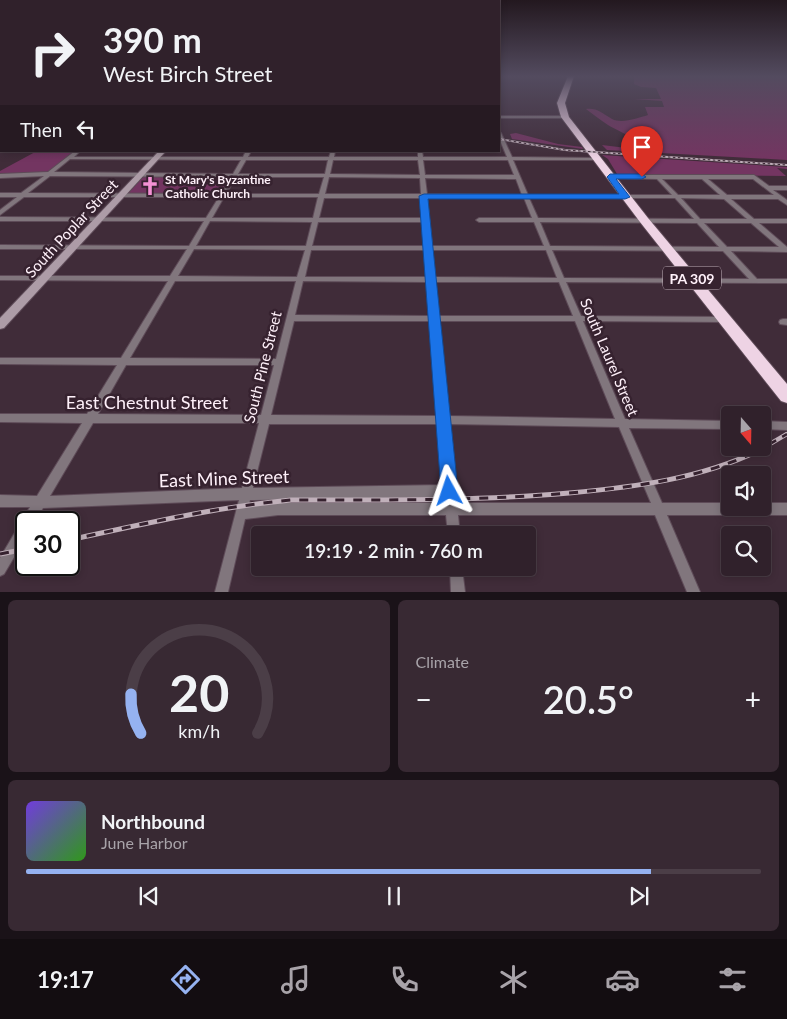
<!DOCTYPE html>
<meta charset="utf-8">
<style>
:root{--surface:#30212b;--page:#382933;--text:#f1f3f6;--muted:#a8a3a9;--line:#4b3e47;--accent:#95b2f1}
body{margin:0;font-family:Lato,sans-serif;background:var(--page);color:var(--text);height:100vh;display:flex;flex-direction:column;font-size:19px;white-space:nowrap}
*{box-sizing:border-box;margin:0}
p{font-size:16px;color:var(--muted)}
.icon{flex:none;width:28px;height:28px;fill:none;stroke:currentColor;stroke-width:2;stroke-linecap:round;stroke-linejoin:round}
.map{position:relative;height:592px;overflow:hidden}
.drawer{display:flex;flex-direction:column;gap:8px;padding:8px;background:#1a1218;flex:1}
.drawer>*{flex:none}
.banner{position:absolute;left:0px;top:0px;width:500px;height:152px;box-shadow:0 2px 8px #0003,0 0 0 1px var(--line);background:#30212b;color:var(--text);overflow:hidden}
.needle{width:32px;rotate:160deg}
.fabs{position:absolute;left:721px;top:406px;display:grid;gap:10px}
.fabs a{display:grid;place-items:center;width:50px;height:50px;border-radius:5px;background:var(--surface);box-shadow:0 2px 8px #0003,0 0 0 1px var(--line);font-size:25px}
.speed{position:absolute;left:15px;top:511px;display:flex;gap:10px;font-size:25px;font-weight:700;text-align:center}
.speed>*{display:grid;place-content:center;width:65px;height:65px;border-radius:50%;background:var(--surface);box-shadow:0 2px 8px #0003,0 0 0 1px var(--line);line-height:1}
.speed .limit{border:2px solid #111;border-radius:8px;background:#fff;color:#111}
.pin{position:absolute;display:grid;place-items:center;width:42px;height:42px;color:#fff;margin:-51px -21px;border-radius:50% 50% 50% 0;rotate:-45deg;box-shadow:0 0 5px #0007}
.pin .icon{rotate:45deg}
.me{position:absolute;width:55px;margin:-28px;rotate:355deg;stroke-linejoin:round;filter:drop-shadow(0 0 4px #0008)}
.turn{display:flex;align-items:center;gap:18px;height:105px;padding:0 20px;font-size:22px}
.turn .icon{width:65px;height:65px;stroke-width:2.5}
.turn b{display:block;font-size:35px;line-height:42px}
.then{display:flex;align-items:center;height:48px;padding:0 20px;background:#0003;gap:10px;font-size:19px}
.big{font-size:38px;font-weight:600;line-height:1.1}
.drawer .widget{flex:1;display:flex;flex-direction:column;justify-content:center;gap:8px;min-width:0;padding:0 18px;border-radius:8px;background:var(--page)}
.drawer .dial{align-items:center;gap:0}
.dial svg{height:130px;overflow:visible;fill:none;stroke:var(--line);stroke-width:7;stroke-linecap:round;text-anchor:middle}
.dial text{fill:var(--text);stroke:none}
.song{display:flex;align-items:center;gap:15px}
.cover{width:60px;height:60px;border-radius:8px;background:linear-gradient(135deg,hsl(260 70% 55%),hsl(110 70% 35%))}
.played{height:5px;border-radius:2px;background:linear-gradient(90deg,var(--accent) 85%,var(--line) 85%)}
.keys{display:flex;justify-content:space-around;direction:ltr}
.heat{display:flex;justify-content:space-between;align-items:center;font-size:28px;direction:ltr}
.drawer .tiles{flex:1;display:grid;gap:8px;grid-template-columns:1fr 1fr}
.widget:last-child{grid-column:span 2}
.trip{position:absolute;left:251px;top:526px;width:285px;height:50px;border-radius:5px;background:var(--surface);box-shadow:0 2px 8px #0003,0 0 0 1px var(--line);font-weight:600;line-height:50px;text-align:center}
.tab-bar{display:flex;height:80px;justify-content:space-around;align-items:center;background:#130d11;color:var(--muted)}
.tab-bar .icon{width:35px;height:35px}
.tab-bar .selected{color:var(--accent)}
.tab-bar b{font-size:22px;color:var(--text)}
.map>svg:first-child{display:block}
.green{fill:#733561}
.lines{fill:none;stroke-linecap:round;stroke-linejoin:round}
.street-casing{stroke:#5e4b58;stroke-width:2}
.secondary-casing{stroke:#5e4b58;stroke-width:2}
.highway-casing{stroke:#5e4b58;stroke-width:2}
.street{fill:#81767d;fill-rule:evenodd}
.secondary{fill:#ad9ca7;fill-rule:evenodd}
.highway{fill:#eed3e4;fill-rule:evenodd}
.rail-far2-casing{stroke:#c0b0ba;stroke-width:2}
.rail-far1-casing{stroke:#c0b0ba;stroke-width:4.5}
.rail-casing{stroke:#c0b0ba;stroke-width:5}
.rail-far2{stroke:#36222f;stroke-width:1;stroke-dasharray:2.5;stroke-linecap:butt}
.rail-far1{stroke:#36222f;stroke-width:2.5;stroke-dasharray:7;stroke-linecap:butt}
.rail{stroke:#36222f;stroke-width:3;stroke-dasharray:9;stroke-linecap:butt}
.route{fill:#1a73e8;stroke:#114b97}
.labels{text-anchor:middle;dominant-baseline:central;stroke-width:5;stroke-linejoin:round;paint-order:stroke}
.far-poi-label{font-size:12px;font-weight:bold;fill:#fef0f9;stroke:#36222f;text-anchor:start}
.shield{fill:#36222f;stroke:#c2b2bc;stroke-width:1}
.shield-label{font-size:14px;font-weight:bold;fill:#fef0f9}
.street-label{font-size:15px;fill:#fef0f9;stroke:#36222f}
.near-street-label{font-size:18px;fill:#fef0f9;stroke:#36222f}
</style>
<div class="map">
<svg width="787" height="592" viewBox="0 0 787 592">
<rect width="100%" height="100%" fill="#402c39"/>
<path class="green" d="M634,76H787V160L607,150L602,145L643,150C635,136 621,133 608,125C600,120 593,114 586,109C598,108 601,113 612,119C622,124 638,118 648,115L645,107H664L662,101L634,99H661L656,88L641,87L634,84Z
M516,133L558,144L582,147L583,149L512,139L510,134Z
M37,151H76L50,172L0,174V171Z
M602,155L787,167V169L777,168L786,176L617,174L608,159Z
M143,177H231L220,194H127Z"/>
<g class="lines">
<g class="street-casing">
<path id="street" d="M0,76H1V78H0Z
M0,87H1V89H0Z
M499,116H565L567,117L565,118H499Z
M499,132L501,133L512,157L599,158L601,159L599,160H513L528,195H672L657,179L608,178L607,177L610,175H754L769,186H787V190H773L787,200V205L778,199H731L754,219H787V223H759L787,247V252L731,251L757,279H787V283L566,282L581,316L728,317L729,319L728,321L725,322L583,321L625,419L730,421V429L629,428L662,503H730V508H762V503H787V515H667L700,592H687L655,515H458L460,535H448L446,515H278L245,519L228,592H215L239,500L43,508L34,522H26V537L4,574L0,576V558L30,507H0V495L37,496L82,423L0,422V414H87L117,365L0,364V358H121L168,281L0,280V276H170L187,249H0V245L189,246L204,221H0V217L206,218L219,197H24L0,215V210L17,197H0V193H21L44,176L0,178V174L48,172L75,151H80L74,157H243L246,151H251L248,157H329L331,151H335L334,157H418V151H422L423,157H507L499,138ZM70,159L241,160L233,174L54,172ZM246,160H328L325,174H238ZM333,160H418L420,175L330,174ZM423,160H508L514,175H425ZM50,176L231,177L221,194L28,193ZM236,177H324L319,194H226ZM329,177L420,178L421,194H325ZM425,178L516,179L522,195L427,194ZM662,179H702L720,195H678ZM708,179H753L774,195H727ZM224,197H318L313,218H212ZM324,198H421L423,218H319ZM427,198H524L532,218H479L476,220L479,222H534L544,246H432ZM529,198H675L694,219L538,218ZM681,198L724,199L747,219H700ZM210,221L312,222L306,246H196ZM318,222H423L425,246H312ZM540,222L697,223L719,247L550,246ZM704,223H751L779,247H727ZM194,249L305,250L297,277L178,276ZM311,250H425L428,277H305ZM432,250H546L557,278L435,277ZM552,250L723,251L749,279L564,278ZM175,281H296L276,359L130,358ZM303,281L428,282L431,316L295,315ZM435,282H559L573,316H439ZM294,321H431L439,416L271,415ZM439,321H575L615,419L448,416ZM126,365H274L261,415L98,414ZM93,423H259L242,488L50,496ZM269,424H439L444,485L253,488ZM449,424L619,427L651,503H457ZM445,497V503H278L248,507L250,500Z
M0,138H1V141H0Z
M783,319H787V325L780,324L779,322L780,320Z
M762,421L787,422V430L762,429Z
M450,568H462L465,592H451Z"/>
</g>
<g class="secondary-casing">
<path id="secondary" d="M159,151H166L4,328L0,329V318Z"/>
</g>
<g class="highway-casing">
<path id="highway" d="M568,76H574L565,103L569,117L648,218L787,384V403L781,401L640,222L561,117L557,103Z"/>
</g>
<use href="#street" class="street"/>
<use href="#secondary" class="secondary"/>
<use href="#highway" class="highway"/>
<g class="rail-far2-casing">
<path id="rail-far2" d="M499,139L565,150L787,165"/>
</g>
<g class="rail-far1-casing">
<path id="rail-far1" d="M758,451L787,434"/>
</g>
<g class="rail-casing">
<path id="rail" d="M69,540C143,524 216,507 291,500C384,500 476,501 569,493C635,487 700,479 760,450
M0,554L26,549"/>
</g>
<use href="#rail-far2" class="rail-far2"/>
<use href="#rail-far1" class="rail-far1"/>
<use href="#rail" class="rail"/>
</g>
<linearGradient id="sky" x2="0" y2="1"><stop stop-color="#23181f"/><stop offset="0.48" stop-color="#534b5f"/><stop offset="1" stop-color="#534b5f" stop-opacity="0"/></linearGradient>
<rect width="787" height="159" fill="url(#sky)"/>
<path class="route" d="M610,174H642L646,177L642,179H616L630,197L625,199H428L458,491L455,497L449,500L443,497L441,491L419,196L424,194H619L607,177Z"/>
<defs>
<g id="church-bare" transform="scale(1.5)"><path d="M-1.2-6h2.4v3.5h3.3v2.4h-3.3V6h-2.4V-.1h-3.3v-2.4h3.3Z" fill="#f491d4" stroke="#36222f" stroke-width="2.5" paint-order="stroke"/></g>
</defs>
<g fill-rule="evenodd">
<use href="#church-bare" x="150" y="186"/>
</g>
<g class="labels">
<g class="far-poi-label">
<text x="165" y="179">St Mary's Byzantine<tspan x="165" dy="14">Catholic Church</tspan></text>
</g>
<rect class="shield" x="663" y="266.5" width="58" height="23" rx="4"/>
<g class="shield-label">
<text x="692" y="278">PA 309</text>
</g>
<g class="street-label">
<text transform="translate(71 228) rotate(-47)">South Poplar Street</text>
<text transform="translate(610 357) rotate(67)">South Laurel Street</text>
<text transform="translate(262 367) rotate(-76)">South Pine Street</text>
</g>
<g class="near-street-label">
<text x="147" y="402">East Chestnut Street</text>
<text transform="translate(224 478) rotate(-2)">East Mine Street</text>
</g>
</g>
</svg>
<div class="fabs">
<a><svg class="needle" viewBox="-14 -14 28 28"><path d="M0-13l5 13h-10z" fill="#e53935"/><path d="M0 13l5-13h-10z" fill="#a8a3a9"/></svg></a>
<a><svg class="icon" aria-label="sound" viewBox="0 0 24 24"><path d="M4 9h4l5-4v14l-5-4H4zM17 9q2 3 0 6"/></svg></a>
<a><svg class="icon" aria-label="search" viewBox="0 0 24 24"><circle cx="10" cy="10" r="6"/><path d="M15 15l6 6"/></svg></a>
</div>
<div class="speed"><div class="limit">30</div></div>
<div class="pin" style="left:642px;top:177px;background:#d93025"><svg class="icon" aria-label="arrive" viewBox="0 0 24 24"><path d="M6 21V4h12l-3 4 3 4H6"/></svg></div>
<svg class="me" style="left:449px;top:491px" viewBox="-20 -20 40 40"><path d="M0-17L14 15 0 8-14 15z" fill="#1a73e8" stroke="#fff" stroke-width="4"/></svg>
<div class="trip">19:19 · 2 min · 760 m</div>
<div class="banner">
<div class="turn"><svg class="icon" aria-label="right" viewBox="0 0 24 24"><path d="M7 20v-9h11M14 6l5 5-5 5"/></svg><div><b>390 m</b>West Birch Street</div></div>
<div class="then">Then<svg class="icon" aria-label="left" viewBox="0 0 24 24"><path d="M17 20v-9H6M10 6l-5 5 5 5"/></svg></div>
</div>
</div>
<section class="drawer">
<div class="tiles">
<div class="widget dial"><svg viewBox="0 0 100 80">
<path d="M14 69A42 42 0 1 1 86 69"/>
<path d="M14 69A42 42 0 0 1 8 45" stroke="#95b2f1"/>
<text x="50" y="56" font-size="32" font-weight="700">20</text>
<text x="50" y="72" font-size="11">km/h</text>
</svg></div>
<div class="widget"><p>Climate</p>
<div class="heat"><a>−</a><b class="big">20.5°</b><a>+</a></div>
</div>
<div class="widget">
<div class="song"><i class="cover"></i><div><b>Northbound</b><p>June Harbor</p></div></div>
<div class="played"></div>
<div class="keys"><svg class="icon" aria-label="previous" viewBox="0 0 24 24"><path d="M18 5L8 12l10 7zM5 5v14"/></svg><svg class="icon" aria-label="pause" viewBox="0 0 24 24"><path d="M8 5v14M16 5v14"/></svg><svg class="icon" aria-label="next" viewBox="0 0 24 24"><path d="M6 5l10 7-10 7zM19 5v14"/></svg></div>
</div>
</div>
</section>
<nav class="tab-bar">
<b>19:17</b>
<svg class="icon selected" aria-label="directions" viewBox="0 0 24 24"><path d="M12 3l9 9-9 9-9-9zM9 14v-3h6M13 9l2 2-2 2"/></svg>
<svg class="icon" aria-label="music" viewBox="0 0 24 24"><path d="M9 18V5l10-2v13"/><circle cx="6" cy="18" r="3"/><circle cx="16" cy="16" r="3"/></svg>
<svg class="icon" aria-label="phone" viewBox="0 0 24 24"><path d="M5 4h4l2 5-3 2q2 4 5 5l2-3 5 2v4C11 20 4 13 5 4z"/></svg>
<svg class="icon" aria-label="climate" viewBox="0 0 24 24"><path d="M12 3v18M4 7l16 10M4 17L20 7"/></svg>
<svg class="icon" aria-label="car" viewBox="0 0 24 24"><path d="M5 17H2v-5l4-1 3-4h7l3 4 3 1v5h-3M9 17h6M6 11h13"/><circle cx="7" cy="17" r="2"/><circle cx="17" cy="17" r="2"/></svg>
<svg class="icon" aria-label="filters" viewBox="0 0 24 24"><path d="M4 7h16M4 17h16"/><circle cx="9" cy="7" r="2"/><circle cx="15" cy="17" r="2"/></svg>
</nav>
